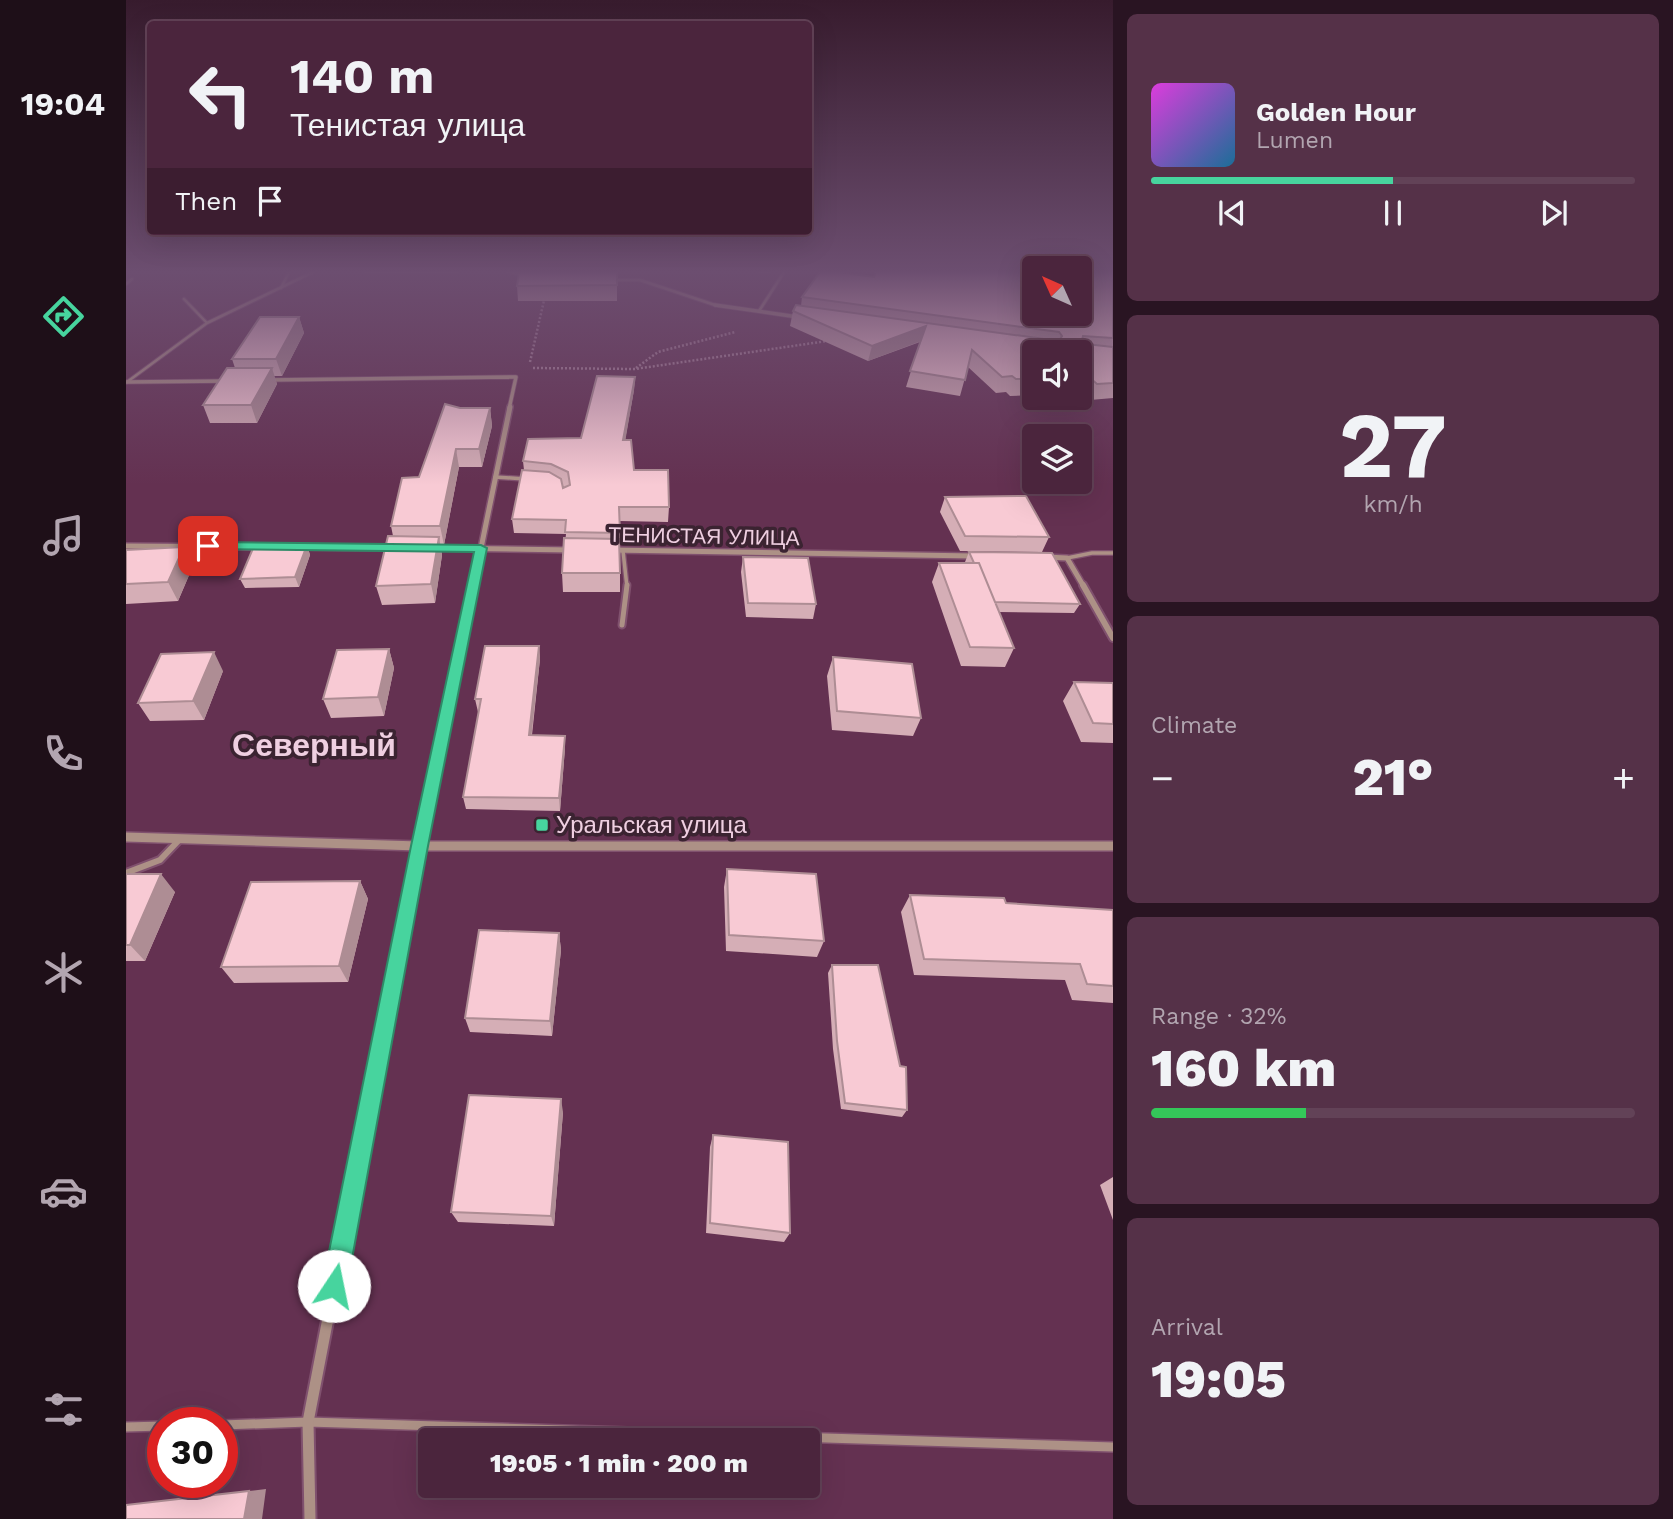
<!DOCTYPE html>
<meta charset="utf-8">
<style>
:root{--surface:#4b253d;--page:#553148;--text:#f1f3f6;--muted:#b2a5b0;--line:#624257;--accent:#47d49e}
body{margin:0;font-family:"Work Sans",sans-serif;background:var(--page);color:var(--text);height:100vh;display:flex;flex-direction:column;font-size:26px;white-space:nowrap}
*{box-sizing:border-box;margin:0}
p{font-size:23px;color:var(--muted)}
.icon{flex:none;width:38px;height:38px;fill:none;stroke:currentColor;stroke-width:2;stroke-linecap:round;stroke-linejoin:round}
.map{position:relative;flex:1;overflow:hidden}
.side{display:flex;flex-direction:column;gap:14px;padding:14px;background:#291422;width:560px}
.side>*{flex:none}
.hud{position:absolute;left:21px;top:21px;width:665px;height:214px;border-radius:7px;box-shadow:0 7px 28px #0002,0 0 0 2px var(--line);background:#4b253d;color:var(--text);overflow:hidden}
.needle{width:46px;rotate:315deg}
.controls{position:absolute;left:896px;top:256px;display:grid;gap:14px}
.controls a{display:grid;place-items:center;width:70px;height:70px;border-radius:7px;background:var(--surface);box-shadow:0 7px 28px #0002,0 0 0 2px var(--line);font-size:35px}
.speed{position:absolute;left:21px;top:1407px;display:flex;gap:14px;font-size:35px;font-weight:700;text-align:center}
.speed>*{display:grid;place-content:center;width:91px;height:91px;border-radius:50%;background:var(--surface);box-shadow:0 7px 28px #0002,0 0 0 2px var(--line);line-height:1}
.speed .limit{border:10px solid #d22;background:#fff;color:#111}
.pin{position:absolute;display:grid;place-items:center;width:60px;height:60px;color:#fff;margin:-30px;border-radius:14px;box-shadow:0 4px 10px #0006}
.me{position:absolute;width:77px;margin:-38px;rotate:11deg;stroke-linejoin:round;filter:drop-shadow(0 0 5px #0008)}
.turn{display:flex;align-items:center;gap:24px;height:147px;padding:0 28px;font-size:32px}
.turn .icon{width:91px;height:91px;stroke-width:2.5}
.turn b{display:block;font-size:49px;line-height:60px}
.then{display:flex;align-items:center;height:66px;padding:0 28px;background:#0003;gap:14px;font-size:26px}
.big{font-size:52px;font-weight:800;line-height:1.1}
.side .card{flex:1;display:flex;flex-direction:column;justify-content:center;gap:10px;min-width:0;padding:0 24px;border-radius:10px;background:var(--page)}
.side .dial{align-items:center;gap:0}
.dial b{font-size:91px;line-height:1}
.song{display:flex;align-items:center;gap:21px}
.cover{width:84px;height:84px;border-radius:10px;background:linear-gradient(135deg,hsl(300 70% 55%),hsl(200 70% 35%))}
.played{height:7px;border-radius:4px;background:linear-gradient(90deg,var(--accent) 50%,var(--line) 50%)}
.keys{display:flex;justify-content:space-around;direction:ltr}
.heat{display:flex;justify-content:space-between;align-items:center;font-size:38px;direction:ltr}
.charge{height:10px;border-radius:5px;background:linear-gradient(90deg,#34c759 32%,var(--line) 0)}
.trip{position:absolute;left:292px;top:1428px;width:402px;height:70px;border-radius:7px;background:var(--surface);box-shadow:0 7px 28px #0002,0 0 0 2px var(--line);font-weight:800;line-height:70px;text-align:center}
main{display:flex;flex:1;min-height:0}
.dock{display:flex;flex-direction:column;width:126px;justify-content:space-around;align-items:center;background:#1e0f18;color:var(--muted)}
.dock .icon{width:49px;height:49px}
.dock .on{color:var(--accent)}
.dock b{font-size:32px;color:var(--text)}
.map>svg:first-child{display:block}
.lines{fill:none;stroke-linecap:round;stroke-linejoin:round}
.service-far4-casing{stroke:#80516e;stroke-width:4.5}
.service-far3-casing{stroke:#80516e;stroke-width:6}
.service-far2-casing{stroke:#80516e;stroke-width:9}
.service-far1-casing{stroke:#80516e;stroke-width:10}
.service-casing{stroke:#80516e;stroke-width:12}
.minor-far4-casing{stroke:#80516e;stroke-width:5}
.minor-far3-casing{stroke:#80516e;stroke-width:8}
.minor-far2-casing{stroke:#80516e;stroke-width:10}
.minor-far1-casing{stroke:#80516e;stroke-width:12}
.minor-casing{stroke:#80516e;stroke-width:15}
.path{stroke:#ac839b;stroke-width:2.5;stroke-dasharray:2 2;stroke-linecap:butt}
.service-far4{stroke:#ad9186;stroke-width:2.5}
.service-far3{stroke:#ad9186;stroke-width:3.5}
.service-far2{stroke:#ad9186;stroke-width:5}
.service-far1{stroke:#ad9186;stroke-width:6}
.service{stroke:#ad9186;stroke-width:9}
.minor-far4{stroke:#ad9186;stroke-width:3.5}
.minor-far3{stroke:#ad9186;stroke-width:5}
.minor-far2{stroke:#ad9186;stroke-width:6}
.minor-far1{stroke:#ad9186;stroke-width:9}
.minor{stroke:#ad9186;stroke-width:11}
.wall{fill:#d5aeb6}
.shaded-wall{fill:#ae8d94}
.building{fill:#f8cad4;stroke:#ae8d94;stroke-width:2}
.route{fill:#47d49e;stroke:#2e8a67;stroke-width:2}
.poi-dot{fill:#47d49e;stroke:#3b2331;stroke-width:2.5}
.labels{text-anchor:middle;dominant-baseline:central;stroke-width:7;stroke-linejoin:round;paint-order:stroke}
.far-street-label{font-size:21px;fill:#efcfe1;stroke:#3b2331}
.poi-label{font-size:24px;fill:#efcfe1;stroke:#3b2331;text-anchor:start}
.district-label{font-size:32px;font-weight:bold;fill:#efcfe1;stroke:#3b2331}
</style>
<main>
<nav class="dock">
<b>19:04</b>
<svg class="icon on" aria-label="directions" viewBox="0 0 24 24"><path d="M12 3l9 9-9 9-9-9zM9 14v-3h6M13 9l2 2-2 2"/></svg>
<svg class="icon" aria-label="music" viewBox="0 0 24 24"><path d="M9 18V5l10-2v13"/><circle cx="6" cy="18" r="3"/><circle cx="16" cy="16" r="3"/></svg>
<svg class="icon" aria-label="phone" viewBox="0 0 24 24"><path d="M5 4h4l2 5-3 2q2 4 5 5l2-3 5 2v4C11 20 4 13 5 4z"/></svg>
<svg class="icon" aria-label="climate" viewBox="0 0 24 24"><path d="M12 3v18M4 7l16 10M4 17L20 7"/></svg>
<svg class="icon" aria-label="car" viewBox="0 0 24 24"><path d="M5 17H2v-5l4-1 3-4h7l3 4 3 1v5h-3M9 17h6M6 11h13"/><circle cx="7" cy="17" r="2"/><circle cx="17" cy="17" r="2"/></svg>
<svg class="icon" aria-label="filters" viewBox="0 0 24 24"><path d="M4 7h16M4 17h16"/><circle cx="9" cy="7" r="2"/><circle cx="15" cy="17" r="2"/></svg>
</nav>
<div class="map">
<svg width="987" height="1519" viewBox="0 0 987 1519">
<rect width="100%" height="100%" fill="#643151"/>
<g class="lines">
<g class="service-far4-casing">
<path id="service-far4" d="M240,272H331
M382,272L400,275
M634,272H644
M486,280H514L589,305
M0,284L6,279
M155,288L163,272
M58,299L81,323
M633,311L658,272
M1,382L81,323L187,272"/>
</g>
<g class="service-far3-casing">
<path id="service-far3" d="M369,477L399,479
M497,551L501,587
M941,558L966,553H987"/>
</g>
<g class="service-far2-casing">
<path id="service-far2" d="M496,625L501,585"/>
</g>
<g class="service-far1-casing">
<path id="service-far1" d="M0,873L34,860L54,839"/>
</g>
<g class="service-casing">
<path id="service" d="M96,1425L182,1422L987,1447
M0,1427L37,1426"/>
</g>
<g class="minor-far4-casing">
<path id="minor-far4" d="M589,305L672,317
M141,380L390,377L383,409
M0,382L101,381"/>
</g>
<g class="minor-far3-casing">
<path id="minor-far3" d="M0,546L137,547
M174,547L267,548
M307,548L445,550
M485,550L848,556
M919,557L941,558L958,587
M347,587L384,407"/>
</g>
<g class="minor-far2-casing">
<path id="minor-far2" d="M957,585L987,638
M299,819L347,585"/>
</g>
<g class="minor-far1-casing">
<path id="minor-far1" d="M0,837L293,846H987
M240,1123L299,817"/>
</g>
<g class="minor-casing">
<path id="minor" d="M184,1519L182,1422L240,1121"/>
</g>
<path class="path" d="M404,362L419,296
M407,368L509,369L701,341
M510,368L532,352L609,332"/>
<use href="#service-far4" class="service-far4"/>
<use href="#service-far3" class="service-far3"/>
<use href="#service-far2" class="service-far2"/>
<use href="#service-far1" class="service-far1"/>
<use href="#service" class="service"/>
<use href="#minor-far4" class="minor-far4"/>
<use href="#minor-far3" class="minor-far3"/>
<use href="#minor-far2" class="minor-far2"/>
<use href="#minor-far1" class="minor-far1"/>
<use href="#minor" class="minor"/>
</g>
<path class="wall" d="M491,272V301H392L391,286Z
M987,272V398L964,400L956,393H954V352H908V395L884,396L880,392L870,393L842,367L834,396L780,387L794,342L742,361L664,326L667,311L675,306L676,297L748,277Z
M173,317L178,333L156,376H148L151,384L131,423H84L77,405L109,368L106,359Z
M509,377L508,390L499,440L508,470L543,507L542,522L494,521V592H437L436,573L440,534L388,533L386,519L398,470L397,461L455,438Z
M334,408H364L366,426L356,467H333L318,545H314L316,555L309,603L256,605L250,586L267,536L265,526Z
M819,497L923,537L916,552L834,551L814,512Z
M181,545L184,555L173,587L119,588L114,579Z
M0,550L67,566L52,601L0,604Z
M843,552L954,604L948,613L873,612L888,648L879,667L835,666L806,582L813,563H839V562Z
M617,557L690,604L687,619L620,617L615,572Z
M413,646L414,659L406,735L439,748L434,811L340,809L337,797L353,712H352L349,699Z
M263,649L268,668L258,716L205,718L197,699Z
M707,657L795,718L787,736L706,730L701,676Z
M97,671L78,720L24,721L12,703Z
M948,682L987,683V743L955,742L937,701Z
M601,869L698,941L691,957L600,951L598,887Z
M0,874L49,892L19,961H0Z
M234,881L242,899L222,982L108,983L95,967Z
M784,895L880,903L987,910V1003L946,1000L939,980L788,975L775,912Z
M433,933L435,950L426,1036L344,1032L339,1018Z
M706,965L781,1110L776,1117L715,1109L707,1049L702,973Z
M437,1112L428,1226L332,1222L325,1212Z
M587,1135L664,1233L658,1242L580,1233L584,1147Z
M987,1177V1220L974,1185Z"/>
<path class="shaded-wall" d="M173,317L178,333L156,376L150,359Z
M800,326L795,341L742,361L746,346Z
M146,368L151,384L131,423L125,405Z
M509,377L508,390L497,454V440Z
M364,408L366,426L356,467L353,449Z
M330,449L333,467L318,545L314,526Z
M313,537L316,555L309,603L305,584Z
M181,545L184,555L173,587L169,577Z
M58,547L67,566L52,601L42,582Z
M413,646L414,659L404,748L403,735Z
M263,649L268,668L258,716L252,697Z
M88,652L97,671L78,720L67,701Z
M439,736V748L434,811L433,798Z
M35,874L49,892L19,961L4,945Z
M234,881L242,899L222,982L213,966Z
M433,933L435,950L426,1036L424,1021Z
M435,1099L437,1112L428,1226L425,1216Z
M140,1489L136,1519H118L123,1491Z"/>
<path class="building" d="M393,272H491V285L391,286Z
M694,272H710L748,277L750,272H908V313H954V272H987V338L957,336L956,340L960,344L987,347V383L971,384L963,377H954V352H908V379H890L886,376L876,377L846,350L839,380L784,371L800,326L746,346L667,311L670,305L933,341L936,336L933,332L676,297Z
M134,317H173L150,359H106Z
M101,368H146L125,405H77Z
M471,376L509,377L497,440H505L508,470H542L543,507H493L494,533L439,532L440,520L386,519L396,470L423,472L435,479L437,488L444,485L442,472L425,464L397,461L402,439L455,438Z
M319,404L334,408H364L353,449H330L314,526H265L276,478L293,477Z
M900,496L923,537L839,536L819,497Z
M262,536L313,537L305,584L250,586Z
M438,538L493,539L494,573H436Z
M181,545L169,577L114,579L128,546Z
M58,547L42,582L0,584V550Z
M843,552L926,553L954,604L869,602L853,563H848Z
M617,557L682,558L690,604L622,603Z
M813,563H853L888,648L844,647Z
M359,646H413L403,735L439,736L433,798L337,797L355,699H349Z
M263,649L252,697L197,699L211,650Z
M88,652L67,701L12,703L35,654Z
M707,657L786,664L795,718L711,711Z
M948,682L987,683V724L967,723Z
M601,869L690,874L698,941L603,935Z
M0,874H35L4,945H0Z
M234,881L213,966L95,967L125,882Z
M784,895L878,898L880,903L987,910V986L961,984L954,964L798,959Z
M353,930L433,933L424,1021L339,1018Z
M706,965H752L774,1066L780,1067L781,1110L719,1103L711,1041Z
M343,1095L435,1099L425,1216L325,1212Z
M587,1135L662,1142L664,1233L584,1223Z
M123,1491L118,1519H0V1505Z"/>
<linearGradient id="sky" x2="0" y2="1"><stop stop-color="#371b2d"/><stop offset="0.56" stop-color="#6c4e70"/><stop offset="1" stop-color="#6c4e70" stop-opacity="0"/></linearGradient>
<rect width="987" height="485" fill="url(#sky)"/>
<path class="route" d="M82,542L355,545L361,548L302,846L221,1286L217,1295L208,1298L199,1295L196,1286L285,846L348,552L78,549L76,546Z"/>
<rect class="poi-dot" x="409" y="818" width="14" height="14" rx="3.5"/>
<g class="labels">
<g class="far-street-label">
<text transform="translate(578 536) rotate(1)">ТЕНИСТАЯ УЛИЦА</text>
</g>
<g class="poi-label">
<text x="430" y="825">Уральская улица</text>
</g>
<g class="district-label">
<text x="188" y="745">Северный</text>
</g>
</g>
</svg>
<div class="controls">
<a><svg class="needle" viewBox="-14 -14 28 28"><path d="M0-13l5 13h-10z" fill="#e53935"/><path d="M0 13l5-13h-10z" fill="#b2a5b0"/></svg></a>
<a><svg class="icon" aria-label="sound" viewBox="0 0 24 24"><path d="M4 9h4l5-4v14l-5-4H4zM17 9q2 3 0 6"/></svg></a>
<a><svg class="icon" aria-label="layers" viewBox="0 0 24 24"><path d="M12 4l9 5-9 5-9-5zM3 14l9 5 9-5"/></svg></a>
</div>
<div class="speed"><div class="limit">30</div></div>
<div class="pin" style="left:82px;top:546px;background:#d93025"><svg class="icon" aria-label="arrive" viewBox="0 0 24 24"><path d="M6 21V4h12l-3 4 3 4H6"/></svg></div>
<svg class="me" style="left:208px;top:1286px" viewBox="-20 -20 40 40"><circle r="19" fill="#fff"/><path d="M0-13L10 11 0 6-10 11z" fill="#47d49e"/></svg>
<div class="trip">19:05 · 1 min · 200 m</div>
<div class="hud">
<div class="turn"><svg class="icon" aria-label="left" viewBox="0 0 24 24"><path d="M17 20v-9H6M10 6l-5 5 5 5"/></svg><div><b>140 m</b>Тенистая улица</div></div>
<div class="then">Then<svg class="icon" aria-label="arrive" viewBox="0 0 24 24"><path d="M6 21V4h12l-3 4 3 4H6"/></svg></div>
</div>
</div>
<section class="side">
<div class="card">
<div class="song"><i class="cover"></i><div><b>Golden Hour</b><p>Lumen</p></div></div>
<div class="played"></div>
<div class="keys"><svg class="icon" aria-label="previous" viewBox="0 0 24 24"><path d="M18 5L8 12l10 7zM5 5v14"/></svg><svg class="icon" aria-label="pause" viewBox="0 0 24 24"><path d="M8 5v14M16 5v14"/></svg><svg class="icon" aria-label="next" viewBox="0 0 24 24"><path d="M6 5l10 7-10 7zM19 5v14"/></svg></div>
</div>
<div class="card dial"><b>27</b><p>km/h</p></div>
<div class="card"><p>Climate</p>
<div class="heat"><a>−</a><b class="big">21°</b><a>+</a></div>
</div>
<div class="card"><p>Range · 32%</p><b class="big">160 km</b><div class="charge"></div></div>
<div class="card"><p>Arrival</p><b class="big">19:05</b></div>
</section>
</main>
